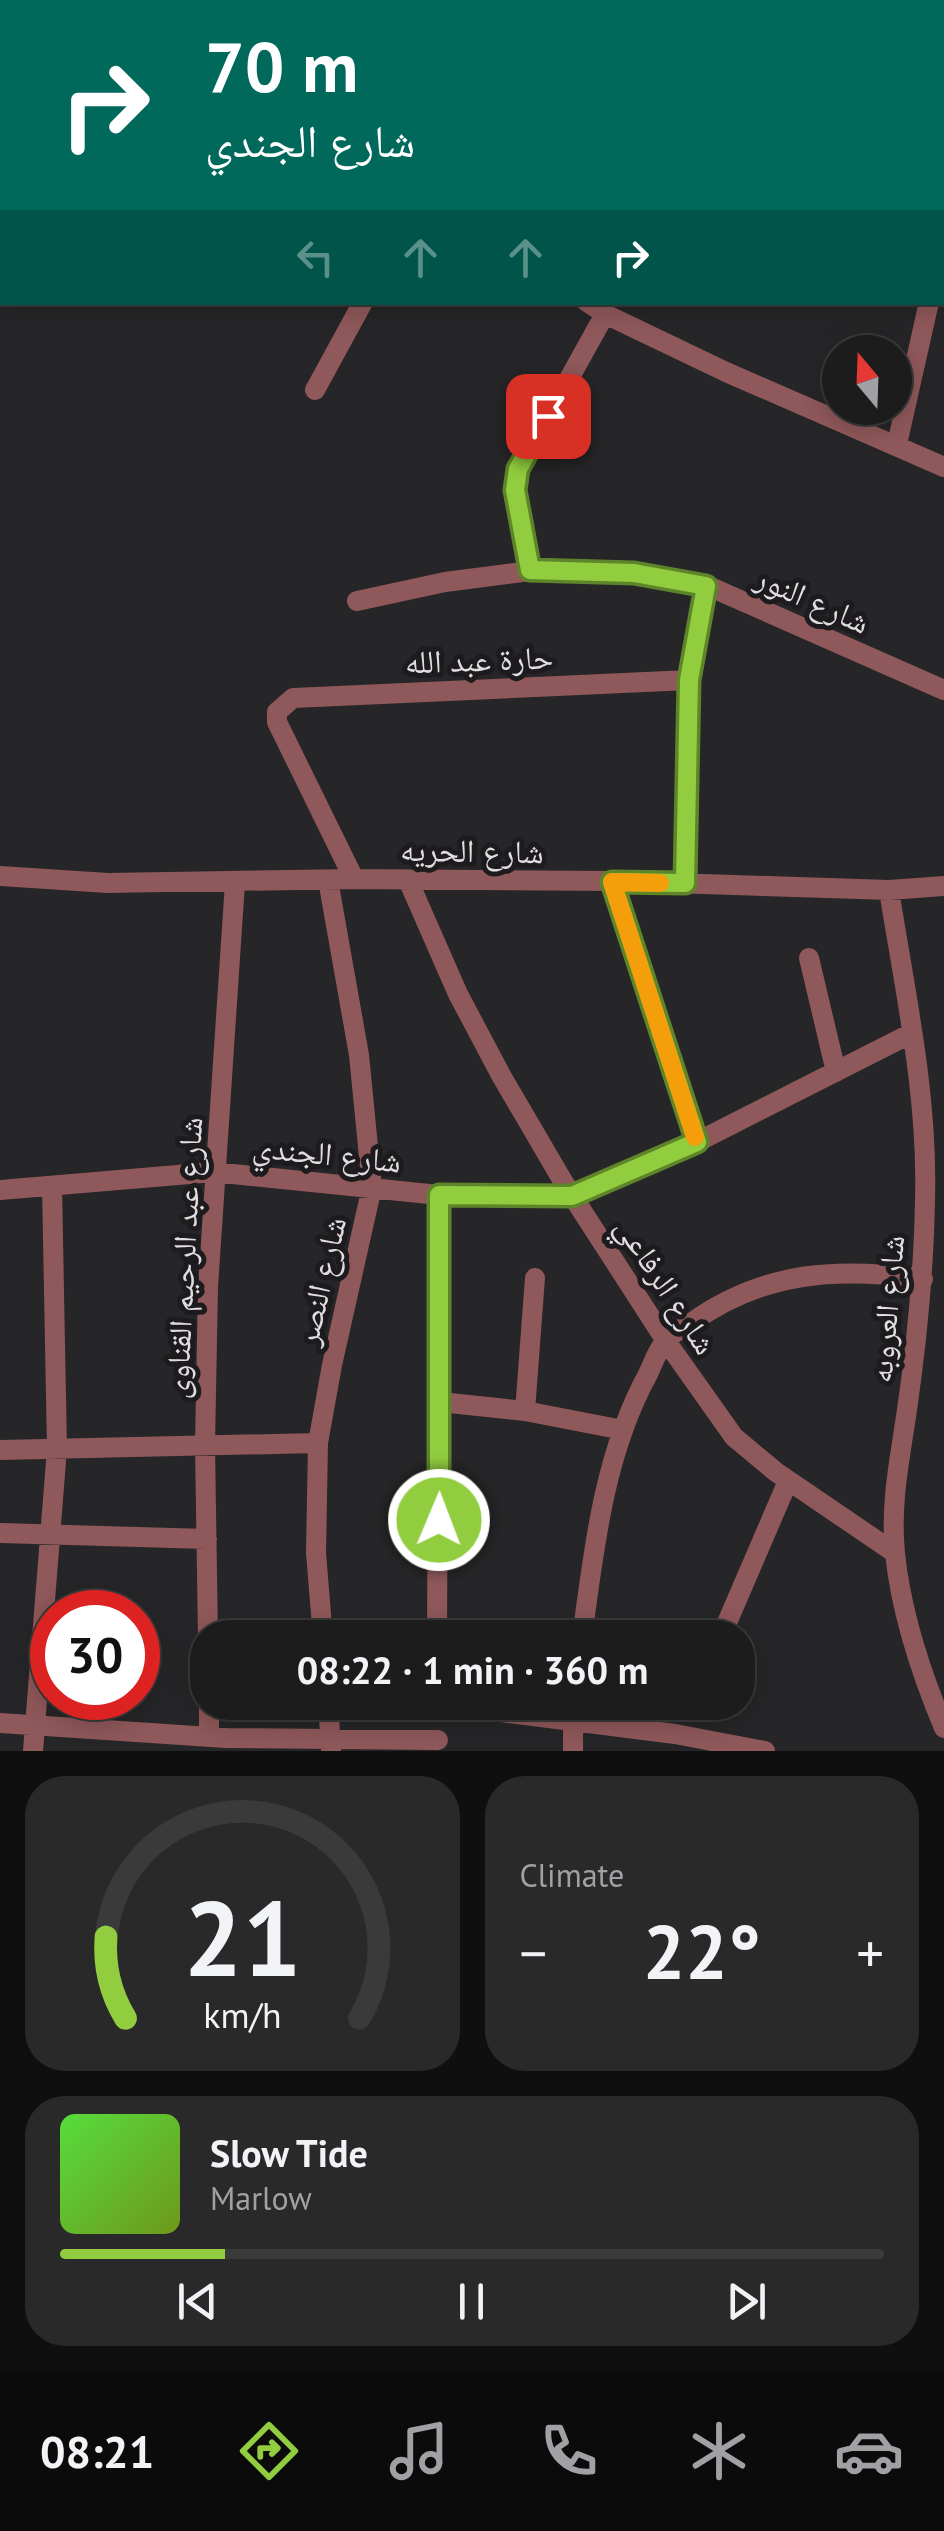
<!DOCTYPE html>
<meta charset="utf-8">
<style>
:root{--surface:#1c1c1d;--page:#29292a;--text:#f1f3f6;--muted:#a0a1a4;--line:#3a3a3b;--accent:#91cd3f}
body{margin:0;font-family:"PT Sans","Noto Naskh Arabic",sans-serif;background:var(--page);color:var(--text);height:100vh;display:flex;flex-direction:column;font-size:38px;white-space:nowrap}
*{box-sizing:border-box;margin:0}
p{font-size:32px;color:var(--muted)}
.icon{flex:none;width:55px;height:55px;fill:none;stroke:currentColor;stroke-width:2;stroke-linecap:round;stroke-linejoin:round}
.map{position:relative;height:1751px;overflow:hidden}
.sheet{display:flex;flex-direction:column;gap:25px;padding:25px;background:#0f0f10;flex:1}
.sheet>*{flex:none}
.hud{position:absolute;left:0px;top:0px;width:945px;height:305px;box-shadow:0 5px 25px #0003,0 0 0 2px var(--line);background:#00695c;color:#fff;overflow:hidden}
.needle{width:65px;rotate:341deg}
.controls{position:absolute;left:822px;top:335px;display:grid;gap:20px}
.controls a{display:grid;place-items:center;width:90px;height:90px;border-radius:50%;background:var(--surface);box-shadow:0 5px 25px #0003,0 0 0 2px var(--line);font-size:50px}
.speed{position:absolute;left:30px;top:1590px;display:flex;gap:20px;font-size:50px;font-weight:700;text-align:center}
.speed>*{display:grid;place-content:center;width:130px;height:130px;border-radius:50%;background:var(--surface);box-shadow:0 5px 25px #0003,0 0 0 2px var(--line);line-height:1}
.speed .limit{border:15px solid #d22;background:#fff;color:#111}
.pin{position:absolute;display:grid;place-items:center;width:85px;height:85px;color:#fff;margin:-42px;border-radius:20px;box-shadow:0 5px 15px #0006}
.me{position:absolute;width:110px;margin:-55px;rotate:1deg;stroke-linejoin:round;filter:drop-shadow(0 0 8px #0008)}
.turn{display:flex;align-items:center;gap:35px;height:210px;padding:0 40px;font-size:45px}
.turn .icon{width:130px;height:130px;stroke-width:2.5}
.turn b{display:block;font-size:70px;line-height:85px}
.lanes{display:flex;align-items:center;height:95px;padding:0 40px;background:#0003;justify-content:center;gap:50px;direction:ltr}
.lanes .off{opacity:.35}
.big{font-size:75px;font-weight:800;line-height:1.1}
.sheet .tile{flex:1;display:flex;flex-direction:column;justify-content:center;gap:15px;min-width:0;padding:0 35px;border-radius:40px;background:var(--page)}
.sheet .dial{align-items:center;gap:0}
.dial svg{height:260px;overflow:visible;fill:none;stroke:var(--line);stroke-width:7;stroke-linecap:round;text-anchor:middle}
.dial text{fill:var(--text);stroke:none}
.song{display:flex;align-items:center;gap:30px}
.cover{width:120px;height:120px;border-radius:15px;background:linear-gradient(135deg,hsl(110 70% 55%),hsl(80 70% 35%))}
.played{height:10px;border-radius:5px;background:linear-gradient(90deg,var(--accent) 20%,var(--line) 20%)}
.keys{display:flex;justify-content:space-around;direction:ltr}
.heat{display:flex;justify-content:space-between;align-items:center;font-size:55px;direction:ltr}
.sheet .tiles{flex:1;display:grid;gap:25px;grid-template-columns:1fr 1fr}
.tile:last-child{grid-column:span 2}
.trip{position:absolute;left:190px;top:1620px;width:565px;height:100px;border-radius:40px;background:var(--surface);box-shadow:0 5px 25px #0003,0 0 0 2px var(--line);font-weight:800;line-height:100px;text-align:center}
.tab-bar{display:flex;height:160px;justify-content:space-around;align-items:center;background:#0b0b0c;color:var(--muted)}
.tab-bar .icon{width:70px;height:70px}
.tab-bar .active{color:var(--accent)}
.tab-bar b{font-size:45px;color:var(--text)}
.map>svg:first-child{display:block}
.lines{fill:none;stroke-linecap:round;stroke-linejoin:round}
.minor{stroke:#8f585a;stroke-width:20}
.route-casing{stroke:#5e8529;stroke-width:25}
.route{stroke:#91cd3f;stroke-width:18}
.slow{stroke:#f59e0b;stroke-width:18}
.labels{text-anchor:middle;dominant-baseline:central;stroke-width:10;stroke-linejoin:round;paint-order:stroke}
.street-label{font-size:32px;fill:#dfdddf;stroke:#1d1b1d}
</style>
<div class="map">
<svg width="944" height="1751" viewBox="0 0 944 1751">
<rect width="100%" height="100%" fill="#262527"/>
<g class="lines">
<path class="minor" d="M86,0L95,2
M876,0L885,2
M49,2L50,0
M942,19L944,20
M0,73L2,70
M942,140H944
M587,302L605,314L726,372L944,467
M315,390L363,302
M897,444L929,302
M530,571L515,490L519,469L605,314
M357,601L445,582L530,571L634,573L706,585L944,690
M0,876L108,883L354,879L612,881L889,890L944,886
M354,879L277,722V712L293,698L689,680
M408,880L458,994L502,1077L564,1183L666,1341L734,1437L776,1472L895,1553
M612,881L697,1142
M685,883L689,680L706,585
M889,890C905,992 928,1095 925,1198C924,1269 917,1340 907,1410C900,1458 890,1504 895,1553C901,1613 921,1673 944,1728
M809,958L836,1072
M0,1190L213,1172L439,1195L573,1196L697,1142L912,1033
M440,1402L525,1411L623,1430
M525,1411L535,1278
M0,1450L318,1443
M0,1533L207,1539
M726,1625L788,1481
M208,1638L205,1445L208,1287L235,883
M323,1638L316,1553L318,1443L332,1365L372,1187L359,1055L328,880
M437,1638L439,1195
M582,1638C594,1548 604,1454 648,1374C653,1363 658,1349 666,1340C672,1333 683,1328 691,1323C763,1271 838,1267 923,1279
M209,1702V1736
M328,1702L331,1749
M436,1704L675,1734L765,1751
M0,1723L226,1738L438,1740
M33,1751L57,1449L52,1186
M573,1751V1702"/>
</g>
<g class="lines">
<g class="route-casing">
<path id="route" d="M439,1520V1195L572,1196L697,1142L612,882L685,883L689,680L706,586L634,573L530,570L515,490L518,469L548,416"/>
</g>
<use href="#route" class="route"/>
<path class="slow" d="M660,883L612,882L695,1137"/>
</g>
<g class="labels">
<g class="street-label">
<text transform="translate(813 599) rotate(24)">شارع النور</text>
<text transform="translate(479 659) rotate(-2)">حارة عبد الله</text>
<text transform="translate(472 850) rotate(1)">شارع الحريه</text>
<text transform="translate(327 1153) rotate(6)">شارع الجندي</text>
<text transform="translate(183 1258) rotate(-87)">شارع عبد الرحيم القناوى</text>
<text transform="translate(320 1281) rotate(-77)">شارع النصر</text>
<text transform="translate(667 1285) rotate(57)">شارع الرفاعي</text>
<text transform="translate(886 1309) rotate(-85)">شارع العروبه</text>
</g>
</g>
</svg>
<div class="controls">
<a><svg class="needle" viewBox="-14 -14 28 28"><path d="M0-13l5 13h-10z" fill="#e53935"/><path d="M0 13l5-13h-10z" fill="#a0a1a4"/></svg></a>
</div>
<div class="speed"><div class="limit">30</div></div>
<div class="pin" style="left:548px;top:416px;background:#d93025"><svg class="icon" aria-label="arrive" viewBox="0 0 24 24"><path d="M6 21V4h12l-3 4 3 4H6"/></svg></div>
<svg class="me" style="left:439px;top:1520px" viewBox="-20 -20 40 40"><circle r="17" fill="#91cd3f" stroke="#fff" stroke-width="3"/><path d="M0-11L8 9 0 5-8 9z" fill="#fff"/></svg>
<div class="trip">08:22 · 1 min · 360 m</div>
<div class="hud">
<div class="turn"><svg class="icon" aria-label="right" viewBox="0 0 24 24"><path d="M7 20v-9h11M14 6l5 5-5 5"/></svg><div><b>70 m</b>شارع الجندي</div></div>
<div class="lanes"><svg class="icon off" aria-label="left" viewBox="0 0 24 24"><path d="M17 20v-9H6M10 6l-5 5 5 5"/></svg><svg class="icon off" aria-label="ahead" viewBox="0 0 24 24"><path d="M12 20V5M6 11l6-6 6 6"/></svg><svg class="icon off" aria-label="ahead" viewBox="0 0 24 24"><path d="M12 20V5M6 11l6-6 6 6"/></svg><svg class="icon" aria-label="right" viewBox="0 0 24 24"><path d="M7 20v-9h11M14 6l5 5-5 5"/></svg></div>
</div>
</div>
<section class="sheet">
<div class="tiles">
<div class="tile dial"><svg viewBox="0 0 100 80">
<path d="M14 69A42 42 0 1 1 86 69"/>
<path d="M14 69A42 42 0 0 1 8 44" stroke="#91cd3f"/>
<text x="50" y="56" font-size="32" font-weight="700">21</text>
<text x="50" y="72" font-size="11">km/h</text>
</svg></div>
<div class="tile"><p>Climate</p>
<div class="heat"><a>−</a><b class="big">22°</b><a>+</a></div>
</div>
<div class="tile">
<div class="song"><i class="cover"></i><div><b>Slow Tide</b><p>Marlow</p></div></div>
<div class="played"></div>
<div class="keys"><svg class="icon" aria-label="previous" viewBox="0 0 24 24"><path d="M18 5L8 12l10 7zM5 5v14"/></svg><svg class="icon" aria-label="pause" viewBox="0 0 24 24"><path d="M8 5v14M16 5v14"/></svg><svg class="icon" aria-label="next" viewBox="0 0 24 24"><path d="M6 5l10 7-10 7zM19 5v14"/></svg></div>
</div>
</div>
</section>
<nav class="tab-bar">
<b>08:21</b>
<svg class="icon active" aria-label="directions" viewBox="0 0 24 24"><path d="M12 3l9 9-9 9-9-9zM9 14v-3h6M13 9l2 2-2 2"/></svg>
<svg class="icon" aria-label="music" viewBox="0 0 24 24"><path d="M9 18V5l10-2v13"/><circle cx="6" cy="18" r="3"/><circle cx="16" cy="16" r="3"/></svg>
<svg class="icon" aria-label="phone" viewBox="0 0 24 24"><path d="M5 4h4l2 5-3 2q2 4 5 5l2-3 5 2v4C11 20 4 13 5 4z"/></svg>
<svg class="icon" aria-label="climate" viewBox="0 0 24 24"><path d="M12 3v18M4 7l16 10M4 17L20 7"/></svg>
<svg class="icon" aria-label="car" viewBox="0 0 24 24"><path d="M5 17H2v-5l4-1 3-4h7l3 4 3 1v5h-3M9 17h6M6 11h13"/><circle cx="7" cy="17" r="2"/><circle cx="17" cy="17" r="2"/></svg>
</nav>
